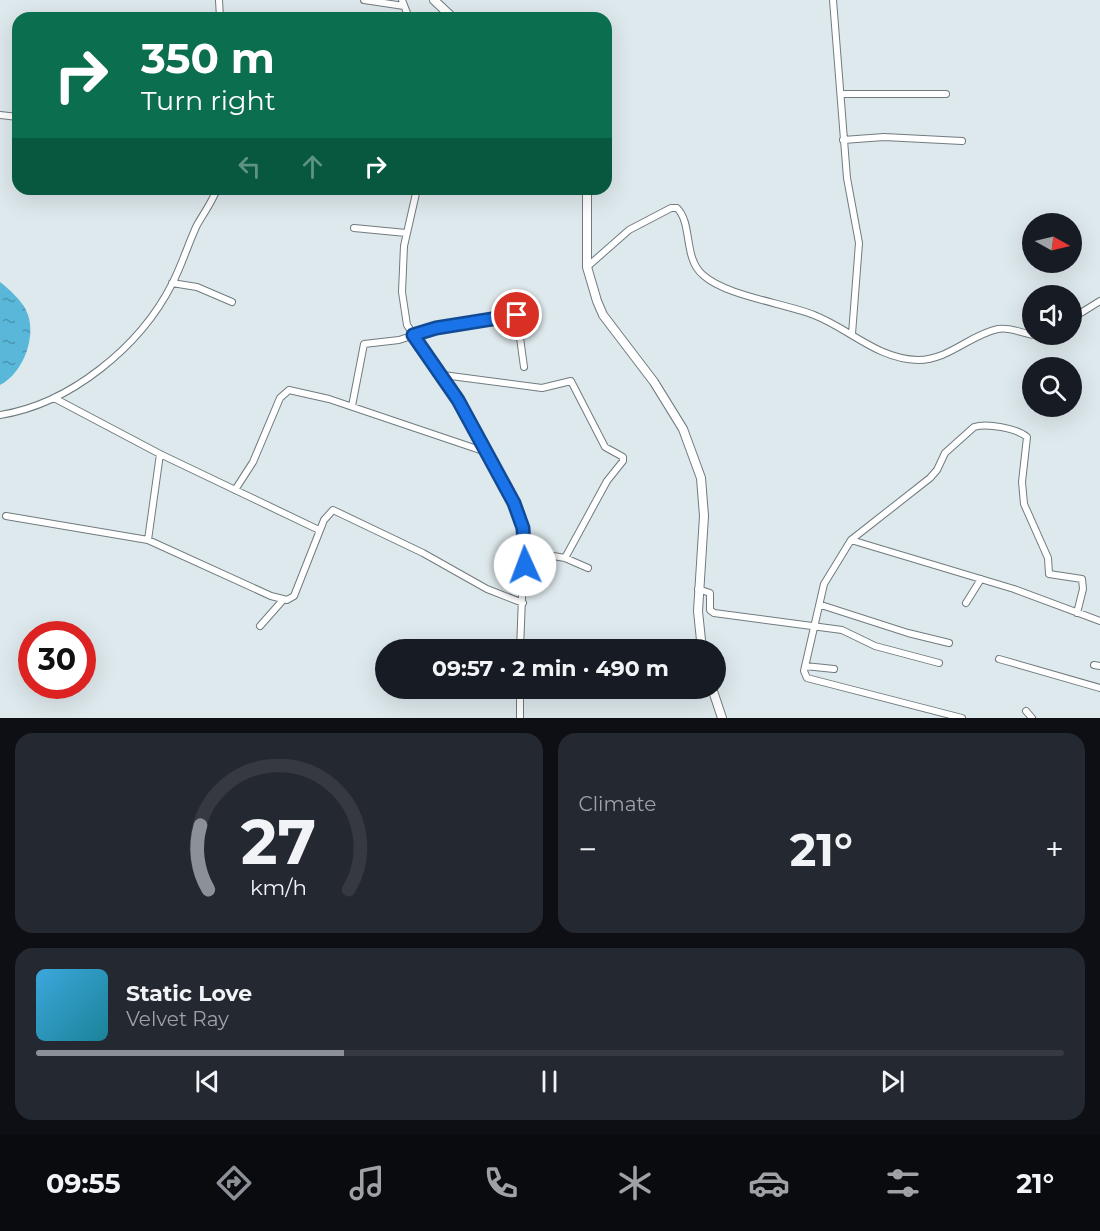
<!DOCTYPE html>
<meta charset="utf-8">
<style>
:root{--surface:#171b24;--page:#242831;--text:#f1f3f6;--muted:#9ea1a6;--line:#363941;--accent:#8c9099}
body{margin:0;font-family:Montserrat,sans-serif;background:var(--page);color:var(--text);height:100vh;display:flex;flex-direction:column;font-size:22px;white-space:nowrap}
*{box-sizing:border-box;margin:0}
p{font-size:20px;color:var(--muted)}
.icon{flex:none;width:33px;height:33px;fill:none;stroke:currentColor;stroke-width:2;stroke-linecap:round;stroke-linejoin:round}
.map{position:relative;height:718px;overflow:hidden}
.details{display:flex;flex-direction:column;gap:15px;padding:15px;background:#0d0f14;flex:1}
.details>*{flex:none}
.banner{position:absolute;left:12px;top:12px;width:600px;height:183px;border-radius:18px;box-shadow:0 6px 24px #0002;background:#0b6e4f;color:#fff;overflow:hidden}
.needle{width:39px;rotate:98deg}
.buttons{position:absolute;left:1022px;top:213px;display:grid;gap:12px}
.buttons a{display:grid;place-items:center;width:60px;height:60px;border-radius:50%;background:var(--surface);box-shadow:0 6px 24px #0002;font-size:30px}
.speed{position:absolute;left:18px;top:621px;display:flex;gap:12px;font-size:30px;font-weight:700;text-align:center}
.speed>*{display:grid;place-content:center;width:78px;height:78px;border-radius:50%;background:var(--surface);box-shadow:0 6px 24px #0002;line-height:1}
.speed .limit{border:9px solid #d22;background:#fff;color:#111}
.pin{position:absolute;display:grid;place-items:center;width:51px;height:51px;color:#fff;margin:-26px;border:3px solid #fff;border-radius:50%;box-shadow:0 2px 6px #0007}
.me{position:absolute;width:66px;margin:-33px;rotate:358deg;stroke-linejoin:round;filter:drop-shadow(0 0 4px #0008)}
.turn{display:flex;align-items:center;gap:21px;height:126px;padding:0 30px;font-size:27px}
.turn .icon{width:78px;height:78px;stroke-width:2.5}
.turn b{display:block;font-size:42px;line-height:51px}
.lanes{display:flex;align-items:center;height:57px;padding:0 30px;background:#0003;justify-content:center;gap:30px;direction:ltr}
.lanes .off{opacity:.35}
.big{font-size:45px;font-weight:700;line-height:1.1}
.details .widget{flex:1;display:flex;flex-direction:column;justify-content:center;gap:9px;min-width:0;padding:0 21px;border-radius:18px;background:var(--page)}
.details .dial{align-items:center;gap:0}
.dial svg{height:156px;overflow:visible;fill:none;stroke:var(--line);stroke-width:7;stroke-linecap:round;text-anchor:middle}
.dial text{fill:var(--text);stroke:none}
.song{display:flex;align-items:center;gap:18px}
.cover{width:72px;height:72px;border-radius:9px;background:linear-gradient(135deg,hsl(200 70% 55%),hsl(190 70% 35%))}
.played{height:6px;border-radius:3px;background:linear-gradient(90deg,var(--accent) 30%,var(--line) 30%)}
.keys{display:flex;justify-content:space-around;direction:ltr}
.heat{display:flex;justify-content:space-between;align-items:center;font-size:33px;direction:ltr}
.details .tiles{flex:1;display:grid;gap:15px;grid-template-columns:1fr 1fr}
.widget:last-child{grid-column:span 2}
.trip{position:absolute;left:375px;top:639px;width:351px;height:60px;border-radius:30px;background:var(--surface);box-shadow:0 6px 24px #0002;font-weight:700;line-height:60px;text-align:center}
.tab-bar{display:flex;height:96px;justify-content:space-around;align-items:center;background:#090b0e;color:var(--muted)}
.tab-bar .icon{width:42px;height:42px}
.tab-bar .on{color:var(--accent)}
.tab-bar b{font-size:27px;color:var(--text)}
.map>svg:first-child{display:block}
.water{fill:url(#water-ripples)}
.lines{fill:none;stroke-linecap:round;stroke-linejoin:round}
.street-casing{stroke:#717b7f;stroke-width:8}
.secondary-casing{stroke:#717b7f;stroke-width:10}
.street{stroke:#fff;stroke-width:6}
.secondary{stroke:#fff;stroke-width:8}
.route-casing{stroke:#114b97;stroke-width:15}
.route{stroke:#1a73e8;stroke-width:10}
</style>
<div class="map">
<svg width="1100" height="718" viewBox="0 0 1100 718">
<defs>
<pattern id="water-ripples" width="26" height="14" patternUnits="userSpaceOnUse" patternTransform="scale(1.5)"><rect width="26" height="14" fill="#59b7d9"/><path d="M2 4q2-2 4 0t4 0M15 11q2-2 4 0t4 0" fill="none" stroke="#4a95b0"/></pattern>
</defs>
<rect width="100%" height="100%" fill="#dee9ed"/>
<path class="water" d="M0,282C8,288 22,301 26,310C38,334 24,373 0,385Z"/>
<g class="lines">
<g class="street-casing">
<path id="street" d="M219,0L220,18
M364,0L404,6
M402,0L409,18
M833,0L847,178L859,243L852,334
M841,94H946
M0,115L18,117
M843,140L884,137L962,141
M417,189L404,246L402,292L407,325L458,400L519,514L524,544L520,650
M354,228L406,233
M587,267L629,230L671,208H677C693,224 683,258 703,275C726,296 784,303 814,315C850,329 877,359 918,360C949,360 969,335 998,329C1014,326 1027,338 1042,334
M172,283L197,287L232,302
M514,294L524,367
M1071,319L1100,301
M443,375L542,388L571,381L605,447L623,457V461L607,481L565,558
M54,398L160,454L319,530
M352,406L364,344L399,340L436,328L517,315
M0,415C70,404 140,347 172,284C182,265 188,244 197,225C204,213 212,202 217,189
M235,490L253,462L280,398L289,390L329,399L486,452
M6,516L148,540L271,596L287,600L294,596L324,520L333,510L423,553L487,589L523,603
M148,540L160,454
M851,540L1014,589L1100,621
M524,551L565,558L588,568
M698,589L710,593V610L714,613L842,630L875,646L939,663
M966,603L981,579
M821,605L908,633L949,643
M260,626L283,600
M999,659L1100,688
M1094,665L1100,666
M805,666L834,669
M1026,711L1032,718
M520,718V688
M962,718L807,678L804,671L824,584L851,540L930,478L937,470L945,453L974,427C987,423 1016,428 1027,437L1022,482L1024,504L1048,558L1049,574L1082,579L1083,589L1077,613"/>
</g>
<g class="secondary-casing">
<path id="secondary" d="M434,0L453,18
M587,189V267L597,301L603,315L654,382L683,429L701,478L704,516L698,611L702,650
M712,688L722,718"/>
</g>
<use href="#street" class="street"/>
<use href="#secondary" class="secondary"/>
</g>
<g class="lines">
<g class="route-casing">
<path id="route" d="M517,315L436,328L413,335L458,400L514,503L523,528L525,565"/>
</g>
<use href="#route" class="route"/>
</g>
</svg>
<div class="buttons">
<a><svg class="needle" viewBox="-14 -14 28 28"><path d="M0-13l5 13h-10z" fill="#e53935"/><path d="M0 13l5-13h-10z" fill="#9ea1a6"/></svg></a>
<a><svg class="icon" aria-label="sound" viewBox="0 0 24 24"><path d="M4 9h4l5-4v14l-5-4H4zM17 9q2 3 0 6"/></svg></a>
<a><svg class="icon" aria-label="search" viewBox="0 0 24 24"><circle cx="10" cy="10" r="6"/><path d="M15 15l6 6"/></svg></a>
</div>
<div class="speed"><div class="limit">30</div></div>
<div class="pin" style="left:517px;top:315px;background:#d93025"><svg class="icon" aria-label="arrive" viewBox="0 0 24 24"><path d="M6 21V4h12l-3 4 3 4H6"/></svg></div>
<svg class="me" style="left:525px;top:565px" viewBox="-20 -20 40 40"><circle r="19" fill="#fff"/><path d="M0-13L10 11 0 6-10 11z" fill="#1a73e8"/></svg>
<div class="trip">09:57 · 2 min · 490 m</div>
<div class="banner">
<div class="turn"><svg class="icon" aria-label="right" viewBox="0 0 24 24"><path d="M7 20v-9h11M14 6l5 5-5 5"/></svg><div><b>350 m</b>Turn right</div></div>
<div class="lanes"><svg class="icon off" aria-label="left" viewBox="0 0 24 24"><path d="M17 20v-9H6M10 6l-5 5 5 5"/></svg><svg class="icon off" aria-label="ahead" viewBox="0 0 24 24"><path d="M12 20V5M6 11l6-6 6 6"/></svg><svg class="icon" aria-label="right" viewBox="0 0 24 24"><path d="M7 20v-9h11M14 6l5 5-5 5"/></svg></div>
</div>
</div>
<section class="details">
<div class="tiles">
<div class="widget dial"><svg viewBox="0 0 100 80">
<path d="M14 69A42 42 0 1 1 86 69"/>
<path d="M14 69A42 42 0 0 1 10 36" stroke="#8c9099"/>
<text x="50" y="56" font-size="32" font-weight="700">27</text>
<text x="50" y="72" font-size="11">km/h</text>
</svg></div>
<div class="widget"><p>Climate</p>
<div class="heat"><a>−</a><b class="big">21°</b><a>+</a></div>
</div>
<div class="widget">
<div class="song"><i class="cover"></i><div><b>Static Love</b><p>Velvet Ray</p></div></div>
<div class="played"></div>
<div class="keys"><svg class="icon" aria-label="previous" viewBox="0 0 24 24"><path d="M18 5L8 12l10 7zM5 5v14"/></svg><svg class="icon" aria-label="pause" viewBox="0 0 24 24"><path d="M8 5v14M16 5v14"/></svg><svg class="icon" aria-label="next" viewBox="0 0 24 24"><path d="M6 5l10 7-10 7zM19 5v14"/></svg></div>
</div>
</div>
</section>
<nav class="tab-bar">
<b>09:55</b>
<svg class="icon on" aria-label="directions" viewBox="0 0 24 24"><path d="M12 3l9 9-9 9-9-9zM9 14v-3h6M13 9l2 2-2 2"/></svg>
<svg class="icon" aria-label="music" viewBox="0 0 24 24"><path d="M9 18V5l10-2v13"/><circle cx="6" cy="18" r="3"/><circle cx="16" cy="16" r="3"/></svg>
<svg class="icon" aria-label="phone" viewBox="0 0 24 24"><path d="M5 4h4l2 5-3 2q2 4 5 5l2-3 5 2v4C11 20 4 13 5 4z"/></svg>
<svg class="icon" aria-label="climate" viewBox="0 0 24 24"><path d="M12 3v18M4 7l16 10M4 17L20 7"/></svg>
<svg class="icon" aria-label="car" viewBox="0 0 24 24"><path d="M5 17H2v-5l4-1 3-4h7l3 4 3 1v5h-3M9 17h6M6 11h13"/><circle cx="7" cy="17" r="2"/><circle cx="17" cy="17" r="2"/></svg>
<svg class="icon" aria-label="filters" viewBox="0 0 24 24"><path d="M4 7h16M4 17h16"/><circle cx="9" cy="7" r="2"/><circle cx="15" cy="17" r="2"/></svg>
<b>21°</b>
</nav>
